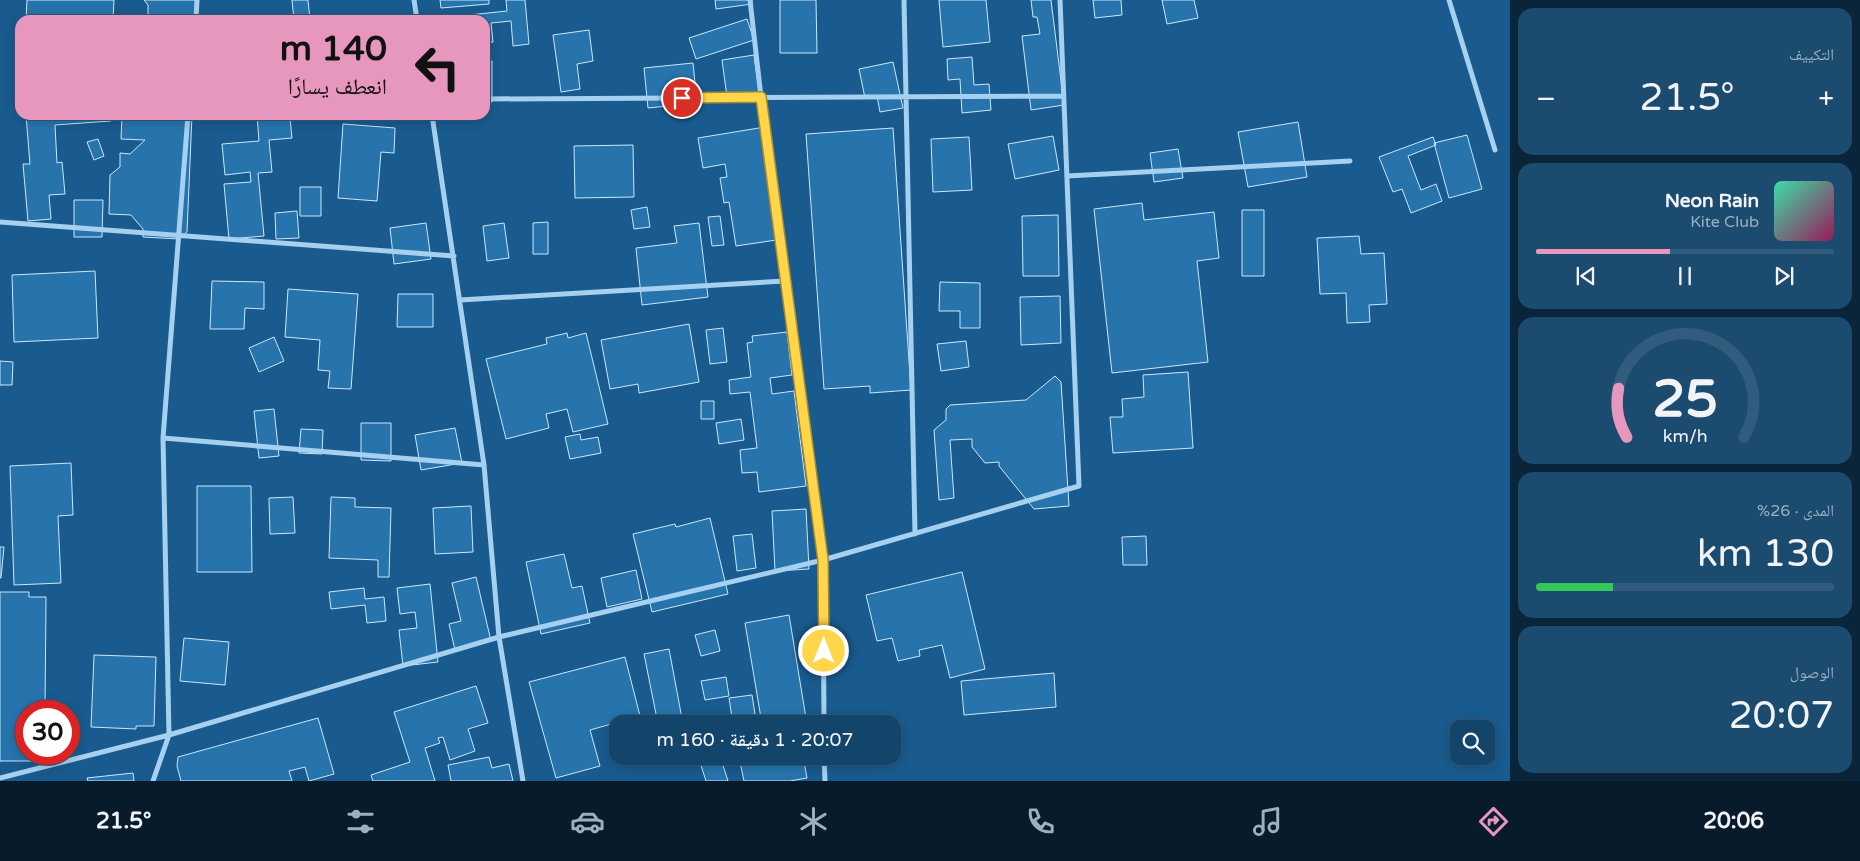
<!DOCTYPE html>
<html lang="ar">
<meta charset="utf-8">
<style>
:root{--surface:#13446a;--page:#1c4b70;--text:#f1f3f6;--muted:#9db0c1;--line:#325c7e;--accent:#e797bd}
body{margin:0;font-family:"Varela Round","Noto Naskh Arabic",sans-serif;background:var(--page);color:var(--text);direction:rtl;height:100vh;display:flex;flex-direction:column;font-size:19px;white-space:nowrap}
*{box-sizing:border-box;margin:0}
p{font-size:16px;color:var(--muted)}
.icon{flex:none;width:28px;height:28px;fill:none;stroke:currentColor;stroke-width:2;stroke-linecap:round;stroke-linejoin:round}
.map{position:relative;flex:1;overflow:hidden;direction:ltr}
.drawer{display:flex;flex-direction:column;gap:8px;padding:8px;background:#0a253a;width:350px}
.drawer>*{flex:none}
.hud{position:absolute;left:15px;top:15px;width:475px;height:105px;border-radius:15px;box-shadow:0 2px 12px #0003,0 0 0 1px var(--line);direction:rtl;background:#e797bd;color:#111;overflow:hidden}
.tools{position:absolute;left:1450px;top:720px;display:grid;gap:10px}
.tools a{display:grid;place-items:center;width:45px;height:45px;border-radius:10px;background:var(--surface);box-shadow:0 2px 12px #0003,0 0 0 1px var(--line);font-size:25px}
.speed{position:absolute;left:15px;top:700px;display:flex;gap:10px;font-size:25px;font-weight:700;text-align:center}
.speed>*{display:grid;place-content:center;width:65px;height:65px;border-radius:50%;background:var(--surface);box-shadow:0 2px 12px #0003,0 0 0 1px var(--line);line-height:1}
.speed .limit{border:8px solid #d22;background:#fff;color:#111}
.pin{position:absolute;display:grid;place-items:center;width:42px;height:42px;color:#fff;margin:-21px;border:2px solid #fff;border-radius:50%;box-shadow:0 1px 5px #0007}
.me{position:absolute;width:55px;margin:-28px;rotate:0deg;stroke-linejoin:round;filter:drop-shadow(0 0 4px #0008)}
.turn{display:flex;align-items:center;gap:18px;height:105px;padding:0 20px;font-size:22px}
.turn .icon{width:65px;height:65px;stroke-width:2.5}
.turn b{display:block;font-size:35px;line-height:42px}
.big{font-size:38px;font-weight:600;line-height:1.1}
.drawer .tile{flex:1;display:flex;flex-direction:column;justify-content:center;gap:8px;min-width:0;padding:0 18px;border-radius:15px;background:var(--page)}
.drawer .dial{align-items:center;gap:0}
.dial svg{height:130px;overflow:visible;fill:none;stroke:var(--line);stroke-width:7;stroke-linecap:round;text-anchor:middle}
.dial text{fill:var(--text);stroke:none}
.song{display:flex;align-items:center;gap:15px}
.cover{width:60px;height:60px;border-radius:8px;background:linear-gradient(135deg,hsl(160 70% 55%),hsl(330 70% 35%))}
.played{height:5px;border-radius:2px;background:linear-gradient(90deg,var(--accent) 45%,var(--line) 45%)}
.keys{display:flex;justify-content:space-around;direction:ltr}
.heat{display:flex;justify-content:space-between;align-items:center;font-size:28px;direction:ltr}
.charge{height:8px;border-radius:4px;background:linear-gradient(90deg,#34c759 26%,var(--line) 0)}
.trip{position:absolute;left:609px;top:715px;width:292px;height:50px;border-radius:15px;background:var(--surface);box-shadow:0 2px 12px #0003,0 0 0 1px var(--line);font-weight:600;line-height:50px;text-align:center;direction:rtl}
.dock{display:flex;height:80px;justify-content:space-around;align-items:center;background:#081b2a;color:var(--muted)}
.dock .icon{width:35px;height:35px}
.dock .active{color:var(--accent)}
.dock b{font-size:22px;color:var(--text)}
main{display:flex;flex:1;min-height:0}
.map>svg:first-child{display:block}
.building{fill:#2774ad;stroke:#cce7fa}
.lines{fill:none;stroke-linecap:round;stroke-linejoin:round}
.minor{stroke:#a6d0ef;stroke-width:5}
.route-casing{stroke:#a68a30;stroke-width:12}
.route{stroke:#ffd54a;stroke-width:9}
</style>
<main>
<section class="drawer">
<div class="tile"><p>التكييف</p>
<div class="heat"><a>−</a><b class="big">21.5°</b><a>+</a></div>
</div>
<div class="tile">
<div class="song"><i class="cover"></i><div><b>Neon Rain</b><p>Kite Club</p></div></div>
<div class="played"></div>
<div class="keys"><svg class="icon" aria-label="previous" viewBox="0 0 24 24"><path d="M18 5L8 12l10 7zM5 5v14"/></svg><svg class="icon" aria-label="pause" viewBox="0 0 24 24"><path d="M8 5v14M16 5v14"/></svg><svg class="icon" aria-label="next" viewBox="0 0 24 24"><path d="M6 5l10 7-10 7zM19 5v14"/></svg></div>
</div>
<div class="tile dial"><svg viewBox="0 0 100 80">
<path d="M14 69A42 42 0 1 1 86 69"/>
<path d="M14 69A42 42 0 0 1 9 39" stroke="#e797bd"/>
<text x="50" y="56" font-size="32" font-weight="700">25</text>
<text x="50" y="72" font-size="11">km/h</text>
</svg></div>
<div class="tile"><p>المدى · 26%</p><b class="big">130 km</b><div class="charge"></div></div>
<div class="tile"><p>الوصول</p><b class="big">20:07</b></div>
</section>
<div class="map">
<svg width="1510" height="781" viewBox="0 0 1510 781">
<rect width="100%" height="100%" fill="#195b8e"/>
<path class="building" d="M27,0H114L113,20H26Z
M144,0H196L195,20H148V5Z
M292,0H308L310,20H294Z
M440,0H489V4L441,8Z
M506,0H525L529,44L513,46L511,21L491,23L493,42L485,43V20H459V16L507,11Z
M715,0H752V4L716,9Z
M780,0H816L817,53H780Z
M939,0H986L990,42L943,47Z
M1031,0H1051L1064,105L1031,110L1022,36L1040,34L1037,17H1033Z
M1093,0H1121L1122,15L1095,18Z
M1162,0H1194L1198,18L1167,24Z
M747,19L754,40L696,59L689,38Z
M589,30L593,61L577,64L580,89L561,92L553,35Z
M754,55L759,92L727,97L722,60Z
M972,57L974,85L989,84L991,110L962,113L960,79L948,80L947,59Z
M485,61H492V102H485Z
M893,62L903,108L880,112L877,96L865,98L859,69Z
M693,63L697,103L648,108L644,68Z
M26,115H110L111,121L55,125L57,163L62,162L65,194L49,195L51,219L28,221L23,164H30Z
M122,115H192L187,232L179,239L143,237V229L131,215L109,214L110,175L120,167V153L130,154L145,140L121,139Z
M257,115L315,116L290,118L292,138L269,140L272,172L258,173L264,236L229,239L224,184L251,182L250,172L225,175L222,144L259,141Z
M1298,122L1307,177L1248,187L1238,132Z
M343,124L395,128L394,153L381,152L377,201L338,198Z
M765,127L783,239L736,246L729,202L724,203L720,178L727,177L725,164L703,168L698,138Z
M893,128L911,390L870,393V386L824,389L806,134Z
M1467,135L1482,189L1449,198L1434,143Z
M1053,136L1059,170L1015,179L1008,144Z
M969,137L972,190L933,192L931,139Z
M1433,137L1436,145L1408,156L1421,190L1436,184L1442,201L1411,213L1402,189L1393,192L1379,157Z
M98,139L104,156L94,160L87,142Z
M633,145L634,197L575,198L574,146Z
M1178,149L1183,178L1154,182L1150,153Z
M300,187H321V216H300Z
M74,200H103L102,237H74Z
M1142,203L1144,220L1214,212L1219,258L1197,261L1208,362L1112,373L1094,209Z
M647,207L650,227L634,229L631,210Z
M1242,210H1264V276H1242Z
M297,211L299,238L276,239L275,213Z
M1058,215L1059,276H1023L1022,216Z
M720,216L724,245L712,246L708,217Z
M548,222V254H533V223Z
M426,223L431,259L394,264L390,228Z
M504,223L509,258L487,261L483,226Z
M699,223L708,297L642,305L636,248L677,243L674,226Z
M1359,236L1361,254L1384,253L1387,304L1369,305L1370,322L1347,323L1346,293L1320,294L1317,238Z
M95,271L98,338L14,342L12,275Z
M212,281L264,282V309L245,308L244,329H210Z
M940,282L980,283V328H960V311H939Z
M288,289L358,294L351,389L328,388L330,371L318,370L320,340L285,337Z
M398,294H433V327H397Z
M1060,296L1061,343L1021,345L1020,297Z
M689,324L699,382L639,393L638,384L610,389L601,340Z
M723,328L727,362L710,364L706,330Z
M787,332L792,375L770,378L772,394L794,391L806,486L759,492L757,472L742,473L740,450L757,448L750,392L730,394L729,380L751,377L747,343L753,342L752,336Z
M567,333L568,338L586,333L608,424L573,432L567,409L546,414L549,428L506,439L486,359L547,344L546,338Z
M274,337L284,361L259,372L249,348Z
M966,341L969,367L941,371L937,344Z
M0,361L13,362L12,385H0Z
M1188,372L1193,448L1113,453L1110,417H1123L1122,399L1144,397L1143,375Z
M1055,376L1061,382L1069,506L1034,509L999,466V462L985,463L972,447V439L950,440L954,498L939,500L934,430L946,420V409L950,405L1026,400Z
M701,401H714V419H701Z
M274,409L279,456L259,458L254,411Z
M741,419L744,440L719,444L716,423Z
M361,423H391V461L361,460Z
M455,428L462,463L421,470L415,435Z
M301,429L323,430L322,454L299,453Z
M580,434L581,440L598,437L601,453L570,459L565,437Z
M71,463L73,515L58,516L61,583L14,585L10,466Z
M197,486H251L252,572H197Z
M293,497L295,533L270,534L269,498Z
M331,497L355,498V507L391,508L389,577H378V560L329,558Z
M471,506L473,552L435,554L433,508Z
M806,509L809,569L775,571L772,511Z
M710,518L728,594L652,612L633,534L675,524L676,527Z
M752,534L756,568L737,571L733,536Z
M1146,536L1147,565H1123L1122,537Z
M0,547H4L1,578H0Z
M564,554L572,588L582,586L590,623L541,634L526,562Z
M636,570L642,599L607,607L601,578Z
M962,572L985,669L950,678L942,645L919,650L920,656L898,661L892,638L877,641L866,595Z
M476,577L491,641L455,650L449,624L461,621L452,583Z
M430,584L438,662L403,666L399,630L417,628L415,612L400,614L397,588Z
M364,588L365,599L384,597L386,621L367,623L365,605L331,609L329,592Z
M0,592H29V597H46L45,711H26V754H45V761H0Z
M789,615L807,724H762L745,623Z
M715,630L720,651L701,656L695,635Z
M184,638L229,642L225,685L180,681Z
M669,649L683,724H658L644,654Z
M94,655L156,657L154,726H136V729L91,727Z
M625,657L640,716L590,730L600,766L556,778L529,682Z
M1054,673L1056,707L964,715L961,681Z
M726,677L729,696L705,700L701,681Z
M476,686L488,723L468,729L475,751L450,760L443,737L438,738L440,743L425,748L435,781H373L371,775L410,762L394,712Z
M752,695L755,714L732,718L729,698Z
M318,718L334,774L309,781L305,767L289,771L292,781H181L177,766L178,757Z
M698,756H720L728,781H706Z
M803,756L807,778L790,781H744L739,757Z
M489,757L492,768L509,764L513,781H451L448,765Z
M133,773L134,781H88L87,778Z"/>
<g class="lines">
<path class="minor" d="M414,0L417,20
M750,0L761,97L823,560L824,724
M904,0L915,534
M1449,0L1495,150
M196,20L197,0
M485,99L1064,96
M432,115L484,465L499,637L523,781
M1067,176L1350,161
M0,222L454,256
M460,300L785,281
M163,438L484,465
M824,756L825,781
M0,778L169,735L499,637L823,560L1079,486L1060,0
M153,781L169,735L163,438L188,115"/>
</g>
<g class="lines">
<g class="route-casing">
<path id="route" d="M682,98L761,97L823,560L824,651"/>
</g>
<use href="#route" class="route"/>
</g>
</svg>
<div class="tools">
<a><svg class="icon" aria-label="search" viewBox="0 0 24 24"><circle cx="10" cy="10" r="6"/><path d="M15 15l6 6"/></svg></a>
</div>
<div class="speed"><div class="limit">30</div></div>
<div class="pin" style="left:682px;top:98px;background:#d93025"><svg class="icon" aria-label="arrive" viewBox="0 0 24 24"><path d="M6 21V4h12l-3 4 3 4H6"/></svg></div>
<svg class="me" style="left:824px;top:651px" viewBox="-20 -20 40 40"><circle r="17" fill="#ffd54a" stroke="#fff" stroke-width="3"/><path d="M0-11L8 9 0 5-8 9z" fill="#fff"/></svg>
<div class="trip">20:07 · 1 دقيقة · 160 m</div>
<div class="hud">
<div class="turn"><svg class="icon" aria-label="left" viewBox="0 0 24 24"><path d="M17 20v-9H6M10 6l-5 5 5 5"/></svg><div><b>140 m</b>انعطف يسارًا</div></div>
</div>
</div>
</main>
<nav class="dock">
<b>20:06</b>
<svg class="icon active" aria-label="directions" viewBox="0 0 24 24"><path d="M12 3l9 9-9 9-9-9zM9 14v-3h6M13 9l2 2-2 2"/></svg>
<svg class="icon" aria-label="music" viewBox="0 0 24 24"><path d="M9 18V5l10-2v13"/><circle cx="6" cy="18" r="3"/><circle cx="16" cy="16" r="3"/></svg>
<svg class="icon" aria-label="phone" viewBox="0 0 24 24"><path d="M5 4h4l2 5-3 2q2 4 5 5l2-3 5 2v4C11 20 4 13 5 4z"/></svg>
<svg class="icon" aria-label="climate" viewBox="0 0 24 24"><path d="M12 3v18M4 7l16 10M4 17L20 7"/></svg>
<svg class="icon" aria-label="car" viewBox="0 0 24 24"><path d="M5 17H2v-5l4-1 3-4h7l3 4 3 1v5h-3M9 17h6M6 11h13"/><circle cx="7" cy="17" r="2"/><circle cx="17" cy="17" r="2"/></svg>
<svg class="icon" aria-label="filters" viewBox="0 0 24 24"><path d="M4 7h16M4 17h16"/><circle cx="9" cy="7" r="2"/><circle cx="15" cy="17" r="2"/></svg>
<b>21.5°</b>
</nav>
